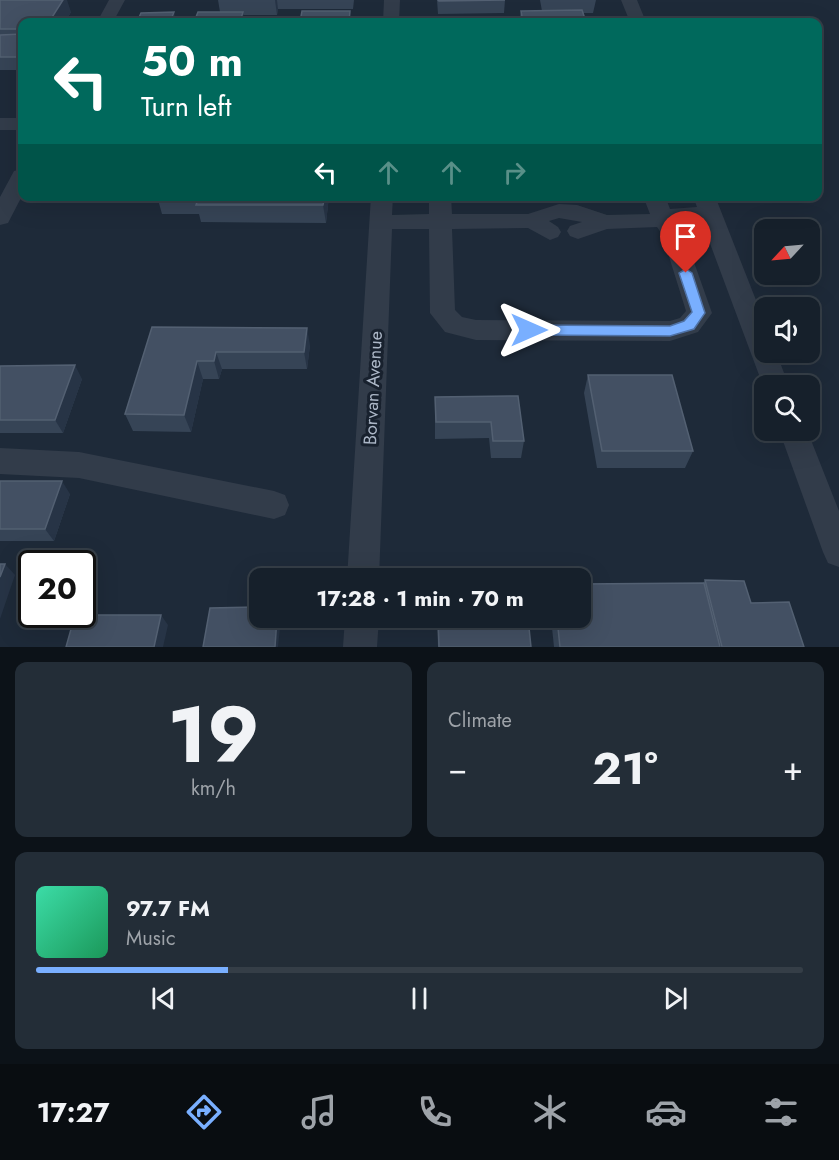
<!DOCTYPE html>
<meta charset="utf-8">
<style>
:root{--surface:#16202b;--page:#232d37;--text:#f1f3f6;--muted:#9ea3a9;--line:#353e47;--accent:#79afff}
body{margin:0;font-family:Jost,sans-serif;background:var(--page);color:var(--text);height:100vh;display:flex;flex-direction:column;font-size:22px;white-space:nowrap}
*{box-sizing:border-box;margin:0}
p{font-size:20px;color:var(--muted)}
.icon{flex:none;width:33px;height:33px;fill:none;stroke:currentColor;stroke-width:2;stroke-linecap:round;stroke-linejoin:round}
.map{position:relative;height:647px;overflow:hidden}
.details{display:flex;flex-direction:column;gap:15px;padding:15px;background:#0c1218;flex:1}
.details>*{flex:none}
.guide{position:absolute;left:18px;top:18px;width:804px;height:183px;border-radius:12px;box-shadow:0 6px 24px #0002,0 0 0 2px var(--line);background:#00695c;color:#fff;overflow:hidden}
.needle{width:39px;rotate:244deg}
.tools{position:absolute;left:754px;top:219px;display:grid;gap:12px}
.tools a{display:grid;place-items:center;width:66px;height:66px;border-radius:12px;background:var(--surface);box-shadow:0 6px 24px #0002,0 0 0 2px var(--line);font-size:30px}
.speed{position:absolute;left:18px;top:550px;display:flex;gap:12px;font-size:30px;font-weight:700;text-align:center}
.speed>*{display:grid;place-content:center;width:78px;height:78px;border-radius:50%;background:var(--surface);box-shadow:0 6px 24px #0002,0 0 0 2px var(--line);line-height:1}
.speed .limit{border:3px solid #111;border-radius:9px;background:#fff;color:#111}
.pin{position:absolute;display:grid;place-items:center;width:51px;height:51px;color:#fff;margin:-62px -26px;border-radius:50% 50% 50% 0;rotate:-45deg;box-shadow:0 0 6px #0007}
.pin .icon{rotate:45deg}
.me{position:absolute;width:66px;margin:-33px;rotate:90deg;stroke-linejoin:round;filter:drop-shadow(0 0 4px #0008)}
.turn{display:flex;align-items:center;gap:21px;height:126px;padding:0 24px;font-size:27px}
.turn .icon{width:78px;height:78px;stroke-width:2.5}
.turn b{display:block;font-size:42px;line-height:51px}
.lanes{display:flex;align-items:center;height:57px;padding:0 24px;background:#0003;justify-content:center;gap:30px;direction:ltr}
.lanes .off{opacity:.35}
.big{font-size:45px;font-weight:700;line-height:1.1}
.details .tile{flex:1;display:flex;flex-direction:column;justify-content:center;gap:9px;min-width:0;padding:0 21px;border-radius:12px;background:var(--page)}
.details .dial{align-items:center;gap:0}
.dial b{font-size:78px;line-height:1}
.song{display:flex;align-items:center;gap:18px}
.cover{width:72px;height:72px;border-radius:9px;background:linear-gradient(135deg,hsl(160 70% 55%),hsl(150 70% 35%))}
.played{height:6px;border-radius:3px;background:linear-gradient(90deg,var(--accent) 25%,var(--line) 25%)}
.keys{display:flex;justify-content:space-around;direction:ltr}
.heat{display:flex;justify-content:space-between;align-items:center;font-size:33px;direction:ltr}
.details .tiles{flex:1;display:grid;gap:15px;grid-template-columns:1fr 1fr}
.tile:last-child{grid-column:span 2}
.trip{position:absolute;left:249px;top:568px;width:342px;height:60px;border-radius:12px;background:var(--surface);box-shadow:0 6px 24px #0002,0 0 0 2px var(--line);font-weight:700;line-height:60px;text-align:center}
.tab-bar{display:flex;height:96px;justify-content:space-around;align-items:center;background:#090d11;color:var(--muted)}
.tab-bar .icon{width:42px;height:42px}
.tab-bar .selected{color:var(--accent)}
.tab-bar b{font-size:27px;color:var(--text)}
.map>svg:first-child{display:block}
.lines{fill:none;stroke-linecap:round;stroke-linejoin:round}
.minor{fill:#323c4a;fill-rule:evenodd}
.wall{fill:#364456}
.shaded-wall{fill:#273446}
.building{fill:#435063;stroke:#536072;stroke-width:1.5}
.route{fill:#79afff;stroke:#4f72a6;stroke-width:1.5}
.labels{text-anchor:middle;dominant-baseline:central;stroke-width:6;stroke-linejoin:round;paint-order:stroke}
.street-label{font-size:18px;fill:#acb7c7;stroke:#18212e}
</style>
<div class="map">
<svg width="839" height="647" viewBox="0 0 839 647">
<rect width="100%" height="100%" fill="#1e2a39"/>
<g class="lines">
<path class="minor" d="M109,0H125L113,22H97Z
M384,0H400L399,22H383Z
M621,0H637L646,22H630Z
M0,118H22V130H0Z
M22,169V196L8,223L0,225V197L14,171Z
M371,196H393L392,215L429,214V196H451L452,214H528L559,204L577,205L607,215L650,214L643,196H665L670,209L697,207L693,196H715L765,323V352H776L789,386H765V391L702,222L677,223L684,234L712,313L698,332L670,341L476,340L445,332L430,313L429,229H392L379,579H347ZM559,218L582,222L570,226L567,231L570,236L578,239L607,229L657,227L662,234L686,311L680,318L670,321L476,320L462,317L455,310L452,229L528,228L550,240L558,237L561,232L558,227L549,221Z
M779,430H807L839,511V567L828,563L823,552Z
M0,448L79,452L274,491L285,495L289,505L285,515L274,519L79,478L0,474Z
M345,618H379L377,647H343Z"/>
</g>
<path class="wall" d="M0,0L71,12L65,22H22V70H0Z
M218,0H354L353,9H278L277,15H243L244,21L220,12Z
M437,0H505L504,13L438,14Z
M540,0H596L593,13H583L586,22H519L521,11H542Z
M157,196H329L326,223L201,222L199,214H162Z
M152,327L310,345L307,369H222L219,379H203L191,432L133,431L125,414Z
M0,366L82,379L63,433H0Z
M588,375L693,451L685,468H597L584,393Z
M518,396L524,441L521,458H491L489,438L435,439V397Z
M0,481L70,494L54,541H0Z
M705,580L751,603L804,647H554L551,618H580L703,583Z
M437,618H528L531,647H438Z"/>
<path class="shaded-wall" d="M63,0H67L71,12L65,22H49Z
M275,0H277L278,9L277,15Z
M174,12L176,22H170Z
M243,12L244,22H240Z
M325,196H329L326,223L323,205Z
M307,328L310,345L307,369L304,352Z
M216,352L222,369L219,379L214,361Z
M197,361L203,379L191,432L184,415Z
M75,365L82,379L63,433L55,420Z
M62,481L70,494L54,541L45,529Z
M5,564L15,575L0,619V577Z
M161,615L168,625L163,647H154Z
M277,618H281L278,647H275Z"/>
<path class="building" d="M0,0H63L49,22H22V29H0Z
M438,0H505L439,1Z
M582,10L586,22H523L521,11Z
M302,11H350L349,22H300Z
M174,12L170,22H137L141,13Z
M198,12H243L240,22H194Z
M22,34V57H0V35Z
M164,196H325L323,205H196L199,197Z
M152,327L307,328L304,352H216L214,361H197L184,415L125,414Z
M75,365L55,420H0V366Z
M588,375H672L693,451H602Z
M518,396L524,441H493L491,422H436L435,397Z
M0,481H62L45,529H0Z
M0,564H5L0,577Z
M705,580L744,581L751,603L789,602L804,647H722Z
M704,583L720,647H560L557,618H580V584Z
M260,607V618H277L275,647H203L210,608Z
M75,615H161L154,647H66Z
M438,618H528L531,647H439Z"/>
<path class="route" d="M686,269L692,273L705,313L694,329L670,336L529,335L522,330L529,325L670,326L684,321L692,312L679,273Z"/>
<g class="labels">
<g class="street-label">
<text transform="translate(373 388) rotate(-87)">Borvan Avenue</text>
</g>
</g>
</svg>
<div class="tools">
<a><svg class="needle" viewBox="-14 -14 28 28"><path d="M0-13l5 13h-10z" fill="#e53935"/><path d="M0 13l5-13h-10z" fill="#9ea3a9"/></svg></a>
<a><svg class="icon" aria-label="sound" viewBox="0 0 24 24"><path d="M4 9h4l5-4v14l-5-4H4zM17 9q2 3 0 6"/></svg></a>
<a><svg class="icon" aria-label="search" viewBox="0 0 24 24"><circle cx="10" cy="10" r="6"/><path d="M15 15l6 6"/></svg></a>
</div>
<div class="speed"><div class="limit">20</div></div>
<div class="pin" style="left:686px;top:273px;background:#d93025"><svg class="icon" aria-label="arrive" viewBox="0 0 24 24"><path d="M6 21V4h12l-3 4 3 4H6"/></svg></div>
<svg class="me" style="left:529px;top:330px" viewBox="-20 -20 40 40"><path d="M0-17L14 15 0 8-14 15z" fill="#79afff" stroke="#fff" stroke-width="4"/></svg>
<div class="trip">17:28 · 1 min · 70 m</div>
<div class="guide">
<div class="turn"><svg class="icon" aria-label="left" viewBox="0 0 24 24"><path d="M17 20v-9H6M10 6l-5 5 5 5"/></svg><div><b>50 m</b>Turn left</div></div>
<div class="lanes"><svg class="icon" aria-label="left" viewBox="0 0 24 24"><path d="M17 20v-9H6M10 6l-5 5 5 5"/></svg><svg class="icon off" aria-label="ahead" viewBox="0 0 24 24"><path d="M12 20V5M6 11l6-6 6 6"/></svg><svg class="icon off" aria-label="ahead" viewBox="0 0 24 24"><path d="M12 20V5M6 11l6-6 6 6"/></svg><svg class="icon off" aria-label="right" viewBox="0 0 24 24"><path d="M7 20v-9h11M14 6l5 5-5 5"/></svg></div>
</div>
</div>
<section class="details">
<div class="tiles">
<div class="tile dial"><b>19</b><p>km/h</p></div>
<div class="tile"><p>Climate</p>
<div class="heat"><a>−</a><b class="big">21°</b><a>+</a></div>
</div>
<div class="tile">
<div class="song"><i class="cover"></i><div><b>97.7 FM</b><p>Music</p></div></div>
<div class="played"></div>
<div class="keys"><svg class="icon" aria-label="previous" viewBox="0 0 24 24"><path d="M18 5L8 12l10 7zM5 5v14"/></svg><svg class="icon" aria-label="pause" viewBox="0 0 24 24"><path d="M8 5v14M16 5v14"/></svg><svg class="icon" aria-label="next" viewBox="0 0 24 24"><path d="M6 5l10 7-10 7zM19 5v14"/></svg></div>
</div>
</div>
</section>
<nav class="tab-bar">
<b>17:27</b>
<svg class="icon selected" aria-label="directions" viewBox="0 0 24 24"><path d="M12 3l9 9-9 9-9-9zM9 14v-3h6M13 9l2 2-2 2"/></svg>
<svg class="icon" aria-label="music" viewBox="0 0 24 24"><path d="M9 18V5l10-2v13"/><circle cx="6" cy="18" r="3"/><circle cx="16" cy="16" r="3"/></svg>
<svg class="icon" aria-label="phone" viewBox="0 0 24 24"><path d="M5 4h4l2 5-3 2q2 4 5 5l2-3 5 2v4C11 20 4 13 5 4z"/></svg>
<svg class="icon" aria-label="climate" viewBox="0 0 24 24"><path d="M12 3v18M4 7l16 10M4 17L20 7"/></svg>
<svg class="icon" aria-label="car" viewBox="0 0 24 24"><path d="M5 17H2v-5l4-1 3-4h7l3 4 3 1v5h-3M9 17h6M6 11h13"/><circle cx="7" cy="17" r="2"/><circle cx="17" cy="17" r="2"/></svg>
<svg class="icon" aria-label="filters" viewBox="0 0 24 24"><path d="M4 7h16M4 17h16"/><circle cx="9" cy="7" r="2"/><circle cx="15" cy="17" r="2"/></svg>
</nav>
